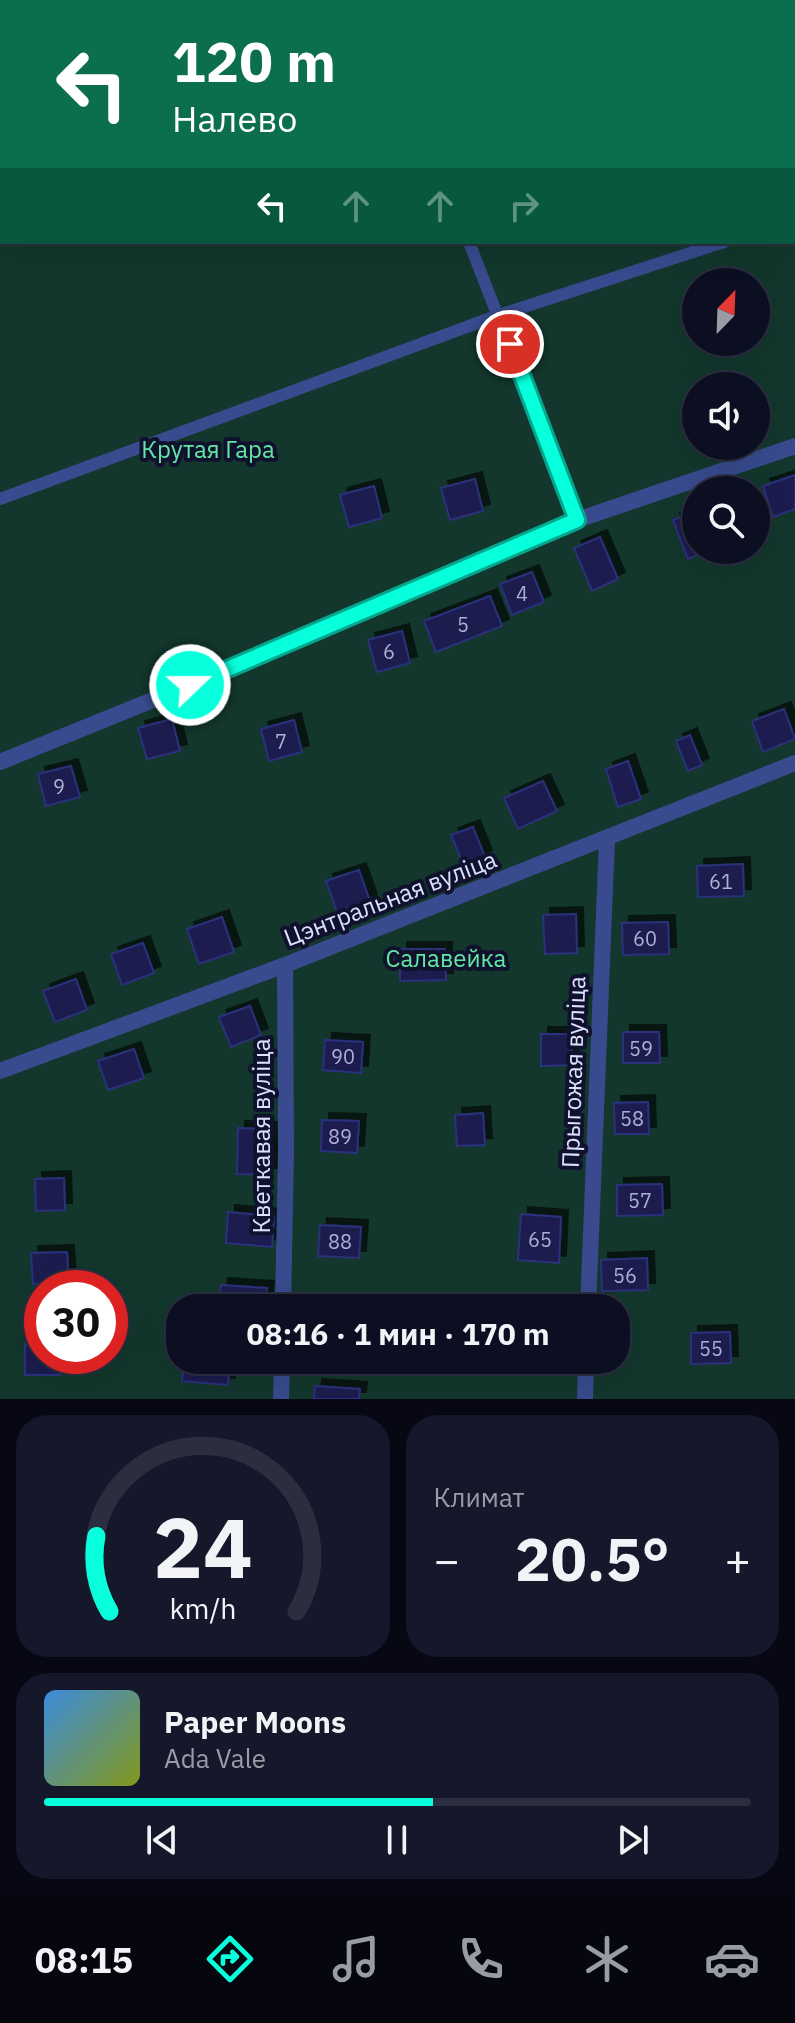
<!DOCTYPE html>
<html lang="ru">
<meta charset="utf-8">
<style>
:root{--surface:#0c0e22;--page:#15172a;--text:#f1f3f6;--muted:#9a9ca5;--line:#2c2e40;--accent:#08ffdb}
body{margin:0;font-family:"IBM Plex Sans",sans-serif;background:var(--page);color:var(--text);height:100vh;display:flex;flex-direction:column;font-size:30px;white-space:nowrap}
*{box-sizing:border-box;margin:0}
p{font-size:26px;color:var(--muted)}
.icon{flex:none;width:44px;height:44px;fill:none;stroke:currentColor;stroke-width:2;stroke-linecap:round;stroke-linejoin:round}
.map{position:relative;height:1399px;overflow:hidden}
.sheet{display:flex;flex-direction:column;gap:16px;padding:16px;background:#070813;flex:1}
.sheet>*{flex:none}
.hud{position:absolute;left:0px;top:0px;width:796px;height:244px;box-shadow:0 8px 32px #0002,0 0 0 2px var(--line);background:#0b6e4f;color:#fff;overflow:hidden}
.needle{width:52px;rotate:23deg}
.controls{position:absolute;left:682px;top:268px;display:grid;gap:16px}
.controls a{display:grid;place-items:center;width:88px;height:88px;border-radius:50%;background:var(--surface);box-shadow:0 8px 32px #0002,0 0 0 2px var(--line);font-size:40px}
.speed{position:absolute;left:24px;top:1270px;display:flex;gap:16px;font-size:40px;font-weight:700;text-align:center}
.speed>*{display:grid;place-content:center;width:104px;height:104px;border-radius:50%;background:var(--surface);box-shadow:0 8px 32px #0002,0 0 0 2px var(--line);line-height:1}
.speed .limit{border:12px solid #d22;background:#fff;color:#111}
.pin{position:absolute;display:grid;place-items:center;width:68px;height:68px;color:#fff;margin:-34px;border:4px solid #fff;border-radius:50%;box-shadow:0 2px 8px #0007}
.me{position:absolute;width:88px;margin:-44px;rotate:68deg;stroke-linejoin:round;filter:drop-shadow(0 0 6px #0008)}
.turn{display:flex;align-items:center;gap:28px;height:168px;padding:0 40px;font-size:36px}
.turn .icon{width:104px;height:104px;stroke-width:2.5}
.turn b{display:block;font-size:56px;line-height:68px}
.lanes{display:flex;align-items:center;height:76px;padding:0 40px;background:#0003;justify-content:center;gap:40px;direction:ltr}
.lanes .off{opacity:.35}
.big{font-size:60px;font-weight:700;line-height:1.1}
.sheet .tile{flex:1;display:flex;flex-direction:column;justify-content:center;gap:12px;min-width:0;padding:0 28px;border-radius:32px;background:var(--page)}
.sheet .dial{align-items:center;gap:0}
.dial svg{height:208px;overflow:visible;fill:none;stroke:var(--line);stroke-width:7;stroke-linecap:round;text-anchor:middle}
.dial text{fill:var(--text);stroke:none}
.song{display:flex;align-items:center;gap:24px}
.cover{width:96px;height:96px;border-radius:12px;background:linear-gradient(135deg,hsl(210 70% 55%),hsl(70 70% 35%))}
.played{height:8px;border-radius:4px;background:linear-gradient(90deg,var(--accent) 55%,var(--line) 55%)}
.keys{display:flex;justify-content:space-around;direction:ltr}
.heat{display:flex;justify-content:space-between;align-items:center;font-size:44px;direction:ltr}
.sheet .tiles{flex:1;display:grid;gap:16px;grid-template-columns:1fr 1fr}
.tile:last-child{grid-column:span 2}
.trip{position:absolute;left:166px;top:1294px;width:464px;height:80px;border-radius:32px;background:var(--surface);box-shadow:0 8px 32px #0002,0 0 0 2px var(--line);font-weight:700;line-height:80px;text-align:center}
.menu{display:flex;height:128px;justify-content:space-around;align-items:center;background:#05060e;color:var(--muted)}
.menu .icon{width:56px;height:56px}
.menu .current{color:var(--accent)}
.menu b{font-size:36px;color:var(--text)}
.map>svg:first-child{display:block}
.green{fill:#13372d;fill-rule:evenodd}
.building{fill:#1b1d4f;stroke:#2c307c;stroke-width:2;filter:url(#shadow)}
.lines{fill:none;stroke-linecap:round;stroke-linejoin:round}
.service{stroke:#394b8e;stroke-width:12}
.minor{stroke:#394b8e;stroke-width:16}
.route-casing{stroke:#05a68e;stroke-width:20}
.route{stroke:#08ffdb;stroke-width:14}
.labels{text-anchor:middle;dominant-baseline:central;stroke-width:8;stroke-linejoin:round;paint-order:stroke}
.number-label{font-size:20px;fill:#acb0d3}
.park-label{font-size:24px;fill:#61e6a4;stroke:#10122d}
.street-label{font-size:24px;fill:#dce1ff;stroke:#10122d}
</style>
<div class="map">
<svg width="795" height="1399" viewBox="0 0 795 1399">
<defs>
<filter id="shadow"><feDropShadow dx="7" dy="-7" stdDeviation="0" flood-color="#0009"/></filter>
</defs>
<rect width="100%" height="100%" fill="#10122d"/>
<path class="green" d="M0,0H795V1399H0ZM2,2H794V242H2ZM696,282H756V342H696ZM696,386H756V446H696ZM696,490H756V550H696ZM42,1288H110V1356H42ZM180,1308H616V1360H180Z"/>
<path class="building" d="M795,475V509L773,517L763,486Z
M475,479L483,511L450,520L441,488Z
M374,486L382,518L349,527L340,495Z
M696,511V550H709L688,559L673,520Z
M600,537L618,579L592,591L574,548Z
M532,572L544,602L512,615L500,584Z
M490,596L502,626L436,652L424,621Z
M402,631L410,663L377,672L368,640Z
M784,709L795,739L763,752L752,721Z
M172,719L180,751L147,759L138,728Z
M294,720L302,752L269,761L261,729Z
M690,735L702,765L688,771L676,741Z
M628,761L641,799L618,807L606,769Z
M71,766L80,797L46,806L38,774Z
M543,781L557,811L518,829L504,798Z
M473,827L485,857L464,866L451,835Z
M743,864L744,896L698,897L697,866Z
M359,870L370,901L337,912L326,881Z
M576,914L577,953L545,954L543,915Z
M222,917L234,952L199,964L187,929Z
M668,922L669,954L623,955L622,923Z
M143,943L154,973L122,985L111,954Z
M400,949H445L446,980L400,981Z
M76,979L87,1010L55,1022L43,991Z
M250,1006L261,1035L231,1047L219,1017Z
M623,1032H659L660,1063H623Z
M541,1034H571L572,1065L541,1066Z
M325,1040L363,1042L361,1073L323,1070Z
M134,1049L144,1078L108,1090L98,1061Z
M648,1102L649,1134H615L614,1103Z
M483,1113L485,1145L457,1146L455,1115Z
M322,1120L359,1121L357,1153L321,1151Z
M238,1128L271,1129L270,1175L237,1174Z
M64,1178L65,1210L36,1211L35,1179Z
M662,1184L663,1215L617,1216V1185Z
M228,1212L274,1216L272,1247L226,1243Z
M521,1214L561,1217L559,1263L518,1260Z
M320,1225L361,1227L359,1258L318,1256Z
M67,1252L69,1283L33,1284L31,1253Z
M647,1258L648,1290L602,1291L601,1260Z
M221,1285L267,1288L265,1308H219Z
M730,1332L731,1363L691,1364V1333Z
M25,1344H42V1356H59L60,1375H25Z
M184,1360H230L228,1385L182,1381Z
M306,1360H340V1366L306,1367Z
M315,1386L360,1389L359,1399H314Z"/>
<g class="lines">
<path class="service" d="M46,0V2
M368,0L369,2
M794,219H795
M469,242L577,520
M0,499L499,315L724,242"/>
<path class="minor" d="M761,2L767,0
M0,238H2
M0,762L217,674L577,520L795,446
M0,1071L285,965L795,763
M283,1308L286,1152L285,965
M588,1308L607,839
M281,1399L282,1360
M585,1399L586,1360"/>
</g>
<g class="lines">
<g class="route-casing">
<path id="route" d="M190,685L577,520L510,344"/>
</g>
<use href="#route" class="route"/>
</g>
<g class="labels">
<g class="number-label">
<text x="522" y="593">4</text>
<text x="463" y="624">5</text>
<text x="389" y="651">6</text>
<text x="281" y="741">7</text>
<text x="59" y="786">9</text>
<text x="721" y="881">61</text>
<text x="645" y="938">60</text>
<text x="641" y="1048">59</text>
<text x="343" y="1056">90</text>
<text x="632" y="1118">58</text>
<text x="340" y="1136">89</text>
<text x="640" y="1200">57</text>
<text x="540" y="1239">65</text>
<text x="340" y="1241">88</text>
<text x="625" y="1275">56</text>
<text x="711" y="1348">55</text>
</g>
<g class="park-label">
<text x="208" y="449">Крутая Гара</text>
<text x="446" y="958">Салавейка</text>
</g>
<g class="street-label">
<text transform="translate(390 898) rotate(-21)">Цэнтральная вуліца</text>
<text transform="translate(573 1072) rotate(-88)">Прыгожая вуліца</text>
<text transform="translate(261 1136) rotate(-90)">Кветкавая вуліца</text>
</g>
</g>
</svg>
<div class="controls">
<a><svg class="needle" viewBox="-14 -14 28 28"><path d="M0-13l5 13h-10z" fill="#e53935"/><path d="M0 13l5-13h-10z" fill="#9a9ca5"/></svg></a>
<a><svg class="icon" aria-label="sound" viewBox="0 0 24 24"><path d="M4 9h4l5-4v14l-5-4H4zM17 9q2 3 0 6"/></svg></a>
<a><svg class="icon" aria-label="search" viewBox="0 0 24 24"><circle cx="10" cy="10" r="6"/><path d="M15 15l6 6"/></svg></a>
</div>
<div class="speed"><div class="limit">30</div></div>
<div class="pin" style="left:510px;top:344px;background:#d93025"><svg class="icon" aria-label="arrive" viewBox="0 0 24 24"><path d="M6 21V4h12l-3 4 3 4H6"/></svg></div>
<svg class="me" style="left:190px;top:685px" viewBox="-20 -20 40 40"><circle r="17" fill="#08ffdb" stroke="#fff" stroke-width="3"/><path d="M0-11L8 9 0 5-8 9z" fill="#fff"/></svg>
<div class="trip">08:16 · 1 мин · 170 m</div>
<div class="hud">
<div class="turn"><svg class="icon" aria-label="left" viewBox="0 0 24 24"><path d="M17 20v-9H6M10 6l-5 5 5 5"/></svg><div><b>120 m</b>Налево</div></div>
<div class="lanes"><svg class="icon" aria-label="left" viewBox="0 0 24 24"><path d="M17 20v-9H6M10 6l-5 5 5 5"/></svg><svg class="icon off" aria-label="ahead" viewBox="0 0 24 24"><path d="M12 20V5M6 11l6-6 6 6"/></svg><svg class="icon off" aria-label="ahead" viewBox="0 0 24 24"><path d="M12 20V5M6 11l6-6 6 6"/></svg><svg class="icon off" aria-label="right" viewBox="0 0 24 24"><path d="M7 20v-9h11M14 6l5 5-5 5"/></svg></div>
</div>
</div>
<section class="sheet">
<div class="tiles">
<div class="tile dial"><svg viewBox="0 0 100 80">
<path d="M14 69A42 42 0 1 1 86 69"/>
<path d="M14 69A42 42 0 0 1 9 40" stroke="#08ffdb"/>
<text x="50" y="56" font-size="32" font-weight="700">24</text>
<text x="50" y="72" font-size="11">km/h</text>
</svg></div>
<div class="tile"><p>Климат</p>
<div class="heat"><a>−</a><b class="big">20.5°</b><a>+</a></div>
</div>
<div class="tile">
<div class="song"><i class="cover"></i><div><b>Paper Moons</b><p>Ada Vale</p></div></div>
<div class="played"></div>
<div class="keys"><svg class="icon" aria-label="previous" viewBox="0 0 24 24"><path d="M18 5L8 12l10 7zM5 5v14"/></svg><svg class="icon" aria-label="pause" viewBox="0 0 24 24"><path d="M8 5v14M16 5v14"/></svg><svg class="icon" aria-label="next" viewBox="0 0 24 24"><path d="M6 5l10 7-10 7zM19 5v14"/></svg></div>
</div>
</div>
</section>
<nav class="menu">
<b>08:15</b>
<svg class="icon current" aria-label="directions" viewBox="0 0 24 24"><path d="M12 3l9 9-9 9-9-9zM9 14v-3h6M13 9l2 2-2 2"/></svg>
<svg class="icon" aria-label="music" viewBox="0 0 24 24"><path d="M9 18V5l10-2v13"/><circle cx="6" cy="18" r="3"/><circle cx="16" cy="16" r="3"/></svg>
<svg class="icon" aria-label="phone" viewBox="0 0 24 24"><path d="M5 4h4l2 5-3 2q2 4 5 5l2-3 5 2v4C11 20 4 13 5 4z"/></svg>
<svg class="icon" aria-label="climate" viewBox="0 0 24 24"><path d="M12 3v18M4 7l16 10M4 17L20 7"/></svg>
<svg class="icon" aria-label="car" viewBox="0 0 24 24"><path d="M5 17H2v-5l4-1 3-4h7l3 4 3 1v5h-3M9 17h6M6 11h13"/><circle cx="7" cy="17" r="2"/><circle cx="17" cy="17" r="2"/></svg>
</nav>
